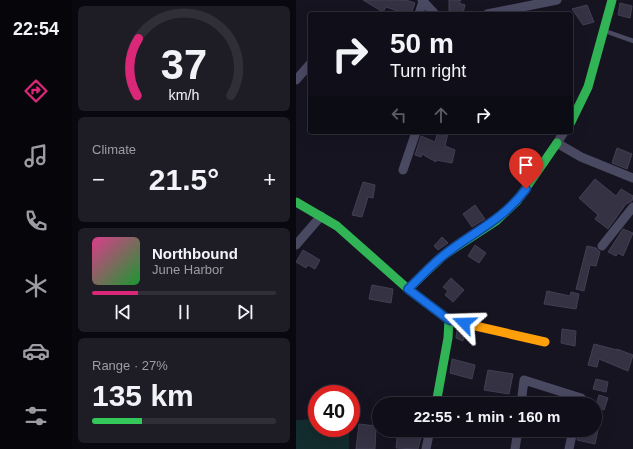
<!DOCTYPE html>
<meta charset="utf-8">
<style>
:root{--surface:#100f19;--page:#1e1d26;--text:#f1f3f6;--muted:#9c9ca2;--line:#302f38;--accent:#db2777}
body{margin:0;font-family:Arial,sans-serif;background:var(--page);color:var(--text);height:100vh;display:flex;flex-direction:column;font-size:15px;white-space:nowrap}
*{box-sizing:border-box;margin:0}
p{font-size:13px;color:var(--muted)}
.icon{flex:none;width:22px;height:22px;fill:none;stroke:currentColor;stroke-width:2;stroke-linecap:round;stroke-linejoin:round}
.map{position:relative;flex:1;overflow:hidden}
.details{display:flex;flex-direction:column;gap:6px;padding:6px;background:#09080e;width:224px}
.details>*{flex:none}
.top-card{position:absolute;left:12px;top:12px;width:265px;height:122px;border-radius:4px;box-shadow:0 4px 16px #0002,0 0 0 1px var(--line);background:#100f19;color:var(--text);overflow:hidden}
.speed{position:absolute;left:12px;top:385px;display:flex;gap:8px;font-size:20px;font-weight:700;text-align:center}
.speed>*{display:grid;place-content:center;width:52px;height:52px;border-radius:50%;background:var(--surface);box-shadow:0 4px 16px #0002,0 0 0 1px var(--line);line-height:1}
.speed .limit{border:6px solid #d22;background:#fff;color:#111}
.pin{position:absolute;display:grid;place-items:center;width:34px;height:34px;color:#fff;margin:-41px -17px;border-radius:50% 50% 50% 0;rotate:-45deg;box-shadow:0 0 4px #0007}
.pin .icon{rotate:45deg}
.me{position:absolute;width:44px;margin:-22px;rotate:292deg;stroke-linejoin:round;filter:drop-shadow(0 0 3px #0008)}
.turn{display:flex;align-items:center;gap:14px;height:84px;padding:0 16px;font-size:18px}
.turn .icon{width:52px;height:52px;stroke-width:2.5}
.turn b{display:block;font-size:28px;line-height:34px}
.lanes{display:flex;align-items:center;height:38px;padding:0 16px;background:#0003;justify-content:center;gap:20px;direction:ltr}
.lanes .off{opacity:.35}
.big{font-size:30px;font-weight:800;line-height:1.1}
.details .card{flex:1;display:flex;flex-direction:column;justify-content:center;gap:6px;min-width:0;padding:0 14px;border-radius:6px;background:var(--page)}
.details .dial{align-items:center;gap:0}
.dial svg{height:104px;overflow:visible;fill:none;stroke:var(--line);stroke-width:7;stroke-linecap:round;text-anchor:middle}
.dial text{fill:var(--text);stroke:none}
.song{display:flex;align-items:center;gap:12px}
.cover{width:48px;height:48px;border-radius:6px;background:linear-gradient(135deg,hsl(330 70% 55%),hsl(130 70% 35%))}
.played{height:4px;border-radius:2px;background:linear-gradient(90deg,var(--accent) 25%,var(--line) 25%)}
.keys{display:flex;justify-content:space-around;direction:ltr}
.heat{display:flex;justify-content:space-between;align-items:center;font-size:22px;direction:ltr}
.charge{height:6px;border-radius:3px;background:linear-gradient(90deg,#34c759 27%,var(--line) 0)}
.trip{position:absolute;left:76px;top:397px;width:230px;height:40px;border-radius:20px;background:var(--surface);box-shadow:0 4px 16px #0002,0 0 0 1px var(--line);font-weight:800;line-height:40px;text-align:center}
main{display:flex;flex:1;min-height:0}
.tabs{display:flex;flex-direction:column;width:72px;justify-content:space-around;align-items:center;background:#06060a;color:var(--muted)}
.tabs .icon{width:28px;height:28px}
.tabs .active{color:var(--accent)}
.tabs b{font-size:18px;color:var(--text)}
.map>svg:first-child{display:block}
.green{fill:#132c2d}
.building{fill:#343243;stroke:#433f54}
.lines{fill:none;stroke-linecap:round;stroke-linejoin:round}
.lane{stroke:#4a4962;stroke-width:4.5}
.street{stroke:#4a4962;stroke-width:9}
.fast{stroke:#30b455;stroke-width:9}
.slow{stroke:#ff9f0a;stroke-width:9}
.route-casing{stroke:#114b97;stroke-width:10}
.route{stroke:#1a73e8;stroke-width:7}
</style>
<main>
<nav class="tabs">
<b>22:54</b>
<svg class="icon active" aria-label="directions" viewBox="0 0 24 24"><path d="M12 3l9 9-9 9-9-9zM9 14v-3h6M13 9l2 2-2 2"/></svg>
<svg class="icon" aria-label="music" viewBox="0 0 24 24"><path d="M9 18V5l10-2v13"/><circle cx="6" cy="18" r="3"/><circle cx="16" cy="16" r="3"/></svg>
<svg class="icon" aria-label="phone" viewBox="0 0 24 24"><path d="M5 4h4l2 5-3 2q2 4 5 5l2-3 5 2v4C11 20 4 13 5 4z"/></svg>
<svg class="icon" aria-label="climate" viewBox="0 0 24 24"><path d="M12 3v18M4 7l16 10M4 17L20 7"/></svg>
<svg class="icon" aria-label="car" viewBox="0 0 24 24"><path d="M5 17H2v-5l4-1 3-4h7l3 4 3 1v5h-3M9 17h6M6 11h13"/><circle cx="7" cy="17" r="2"/><circle cx="17" cy="17" r="2"/></svg>
<svg class="icon" aria-label="filters" viewBox="0 0 24 24"><path d="M4 7h16M4 17h16"/><circle cx="9" cy="7" r="2"/><circle cx="15" cy="17" r="2"/></svg>
</nav>
<section class="details">
<div class="card dial"><svg viewBox="0 0 100 80">
<path d="M14 69A42 42 0 1 1 86 69"/>
<path d="M14 69A42 42 0 0 1 15 25" stroke="#db2777"/>
<text x="50" y="56" font-size="32" font-weight="700">37</text>
<text x="50" y="72" font-size="11">km/h</text>
</svg></div>
<div class="card"><p>Climate</p>
<div class="heat"><a>−</a><b class="big">21.5°</b><a>+</a></div>
</div>
<div class="card">
<div class="song"><i class="cover"></i><div><b>Northbound</b><p>June Harbor</p></div></div>
<div class="played"></div>
<div class="keys"><svg class="icon" aria-label="previous" viewBox="0 0 24 24"><path d="M18 5L8 12l10 7zM5 5v14"/></svg><svg class="icon" aria-label="pause" viewBox="0 0 24 24"><path d="M8 5v14M16 5v14"/></svg><svg class="icon" aria-label="next" viewBox="0 0 24 24"><path d="M6 5l10 7-10 7zM19 5v14"/></svg></div>
</div>
<div class="card"><p>Range · 27%</p><b class="big">135 km</b><div class="charge"></div></div>
</section>
<div class="map">
<svg width="337" height="449" viewBox="0 0 337 449">
<rect width="100%" height="100%" fill="#161421"/>
<path class="green" d="M21,419V428H53V449H0V420Z"/>
<path class="building" d="M67,0H110L119,3L115,14H110L90,7L87,12Z
M153,0H165L163,3L169,5L167,13L153,12Z
M324,3L336,6L334,18L322,15Z
M291,5L298,22L287,25L276,9Z
M142,132L152,133L149,146L159,150L156,163L140,160V162L126,154L125,157L119,155L125,136L139,142Z
M321,148L336,154L331,169L316,163Z
M299,179L320,196L325,189L337,196L336,201L330,204L312,229L299,219L302,215L283,198Z
M67,182L79,185L77,198L72,197L66,217L56,215Z
M179,205L189,219L176,227L167,214Z
M327,229L337,233L327,256L322,253L320,256L312,252Z
M146,237L152,243L142,250L138,246Z
M179,245L190,253L183,263L172,256Z
M291,246L300,248L304,252L300,266L294,265L288,291L280,289Z
M7,250L24,260L19,269L12,265L10,268L0,262Z
M155,278L168,290L157,302L149,295L152,291L147,287Z
M76,285L97,289L95,303L73,299Z
M251,291L274,296L275,292L283,294L280,309L248,304Z
M266,329L280,331L279,346L265,343Z
M161,330L176,334L175,338L168,336L167,341L160,338Z
M298,344L321,350V349L337,355L332,371L303,359L301,367L292,365Z
M156,359L179,365L176,379L154,373Z
M192,370L217,374L213,394L188,390Z
M300,379L312,382L310,392L297,389Z
M303,395L312,398L308,410L299,408Z
M63,424L80,426L79,449H60Z
M102,430H127L122,449L100,448Z
M283,430H302L299,444L281,440Z"/>
<g class="lines">
<path class="lane" d="M309,31L337,41"/>
<path class="street" d="M126,0L139,14
M123,14L127,1
M191,14L261,0
M0,80L14,64
M268,132L261,143L285,157L337,178
M107,170L120,132
M0,245L25,216
M306,246L337,207
M225,404L228,380L285,398L284,404
M130,449L134,430
M219,449L222,430
M273,449L277,430"/>
<path class="fast" d="M275,122L292,87L316,0
M0,202L41,226L112,289L148,255L200,221L221,201L261,143
M112,289L153,320L152,338L140,404"/>
<path class="slow" d="M153,320L249,342"/>
</g>
<g class="lines">
<g class="route-casing">
<path id="route" d="M168,323L153,320L112,289C124,278 135,265 148,255C178,231 206,221 230,189"/>
</g>
<use href="#route" class="route"/>
</g>
</svg>
<div class="speed"><div class="limit">40</div></div>
<div class="pin" style="left:230px;top:189px;background:#d93025"><svg class="icon" aria-label="arrive" viewBox="0 0 24 24"><path d="M6 21V4h12l-3 4 3 4H6"/></svg></div>
<svg class="me" style="left:168px;top:323px" viewBox="-20 -20 40 40"><path d="M0-17L14 15 0 8-14 15z" fill="#1a73e8" stroke="#fff" stroke-width="4"/></svg>
<div class="trip">22:55 · 1 min · 160 m</div>
<div class="top-card">
<div class="turn"><svg class="icon" aria-label="right" viewBox="0 0 24 24"><path d="M7 20v-9h11M14 6l5 5-5 5"/></svg><div><b>50 m</b>Turn right</div></div>
<div class="lanes"><svg class="icon off" aria-label="left" viewBox="0 0 24 24"><path d="M17 20v-9H6M10 6l-5 5 5 5"/></svg><svg class="icon off" aria-label="ahead" viewBox="0 0 24 24"><path d="M12 20V5M6 11l6-6 6 6"/></svg><svg class="icon" aria-label="right" viewBox="0 0 24 24"><path d="M7 20v-9h11M14 6l5 5-5 5"/></svg></div>
</div>
</div>
</main>
